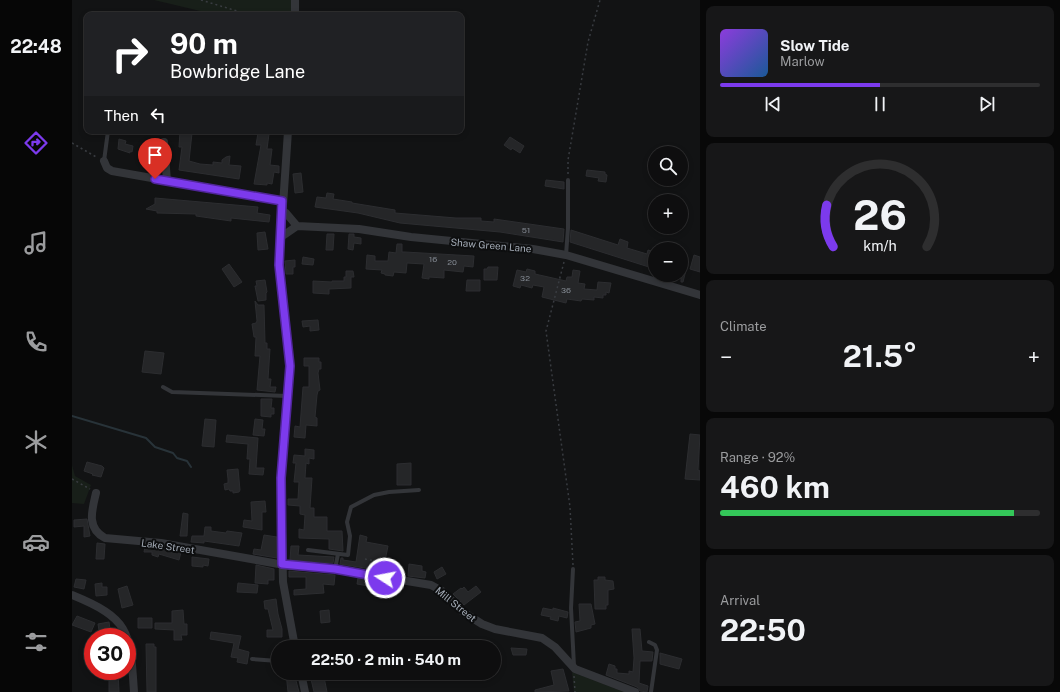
<!DOCTYPE html>
<meta charset="utf-8">
<style>
:root{--surface:#0e0e0f;--page:#171718;--text:#f1f3f6;--muted:#9b9c9e;--line:#2e2e2f;--accent:#7c3aed}
body{margin:0;font-family:"Public Sans",sans-serif;background:var(--page);color:var(--text);height:100vh;display:flex;flex-direction:column;font-size:15px;white-space:nowrap}
*{box-sizing:border-box;margin:0}
p{font-size:13px;color:var(--muted)}
.icon{flex:none;width:22px;height:22px;fill:none;stroke:currentColor;stroke-width:2;stroke-linecap:round;stroke-linejoin:round}
.map{position:relative;flex:1;overflow:hidden}
.sheet{display:flex;flex-direction:column;gap:6px;padding:6px;background:#080808;width:360px}
.sheet>*{flex:none}
.banner{position:absolute;left:12px;top:12px;width:380px;height:122px;border-radius:8px;box-shadow:0 2px 6px #0003,0 0 0 1px var(--line);background:#202124;color:#fff;overflow:hidden}
.tools{position:absolute;left:576px;top:146px;display:grid;gap:8px}
.tools a{display:grid;place-items:center;width:40px;height:40px;border-radius:50%;background:var(--surface);box-shadow:0 2px 6px #0003,0 0 0 1px var(--line);font-size:20px}
.speed{position:absolute;left:12px;top:628px;display:flex;gap:8px;font-size:20px;font-weight:700;text-align:center}
.speed>*{display:grid;place-content:center;width:52px;height:52px;border-radius:50%;background:var(--surface);box-shadow:0 2px 6px #0003,0 0 0 1px var(--line);line-height:1}
.speed .limit{border:6px solid #d22;background:#fff;color:#111}
.pin{position:absolute;display:grid;place-items:center;width:34px;height:34px;color:#fff;margin:-41px -17px;border-radius:50% 50% 50% 0;rotate:-45deg;box-shadow:0 0 4px #0007}
.pin .icon{rotate:45deg}
.me{position:absolute;width:44px;margin:-22px;rotate:281deg;stroke-linejoin:round;filter:drop-shadow(0 0 3px #0008)}
.turn{display:flex;align-items:center;gap:14px;height:84px;padding:0 20px;font-size:18px}
.turn .icon{width:52px;height:52px;stroke-width:2.5}
.turn b{display:block;font-size:28px;line-height:34px}
.then{display:flex;align-items:center;height:38px;padding:0 20px;background:#0003;gap:8px;font-size:15px}
.big{font-size:30px;font-weight:700;line-height:1.1}
.sheet .tile{flex:1;display:flex;flex-direction:column;justify-content:center;gap:6px;min-width:0;padding:0 14px;border-radius:8px;background:var(--page)}
.sheet .dial{align-items:center;gap:0}
.dial svg{height:104px;overflow:visible;fill:none;stroke:var(--line);stroke-width:7;stroke-linecap:round;text-anchor:middle}
.dial text{fill:var(--text);stroke:none}
.song{display:flex;align-items:center;gap:12px}
.cover{width:48px;height:48px;border-radius:6px;background:linear-gradient(135deg,hsl(270 70% 55%),hsl(210 70% 35%))}
.played{height:4px;border-radius:2px;background:linear-gradient(90deg,var(--accent) 50%,var(--line) 50%)}
.keys{display:flex;justify-content:space-around;direction:ltr}
.heat{display:flex;justify-content:space-between;align-items:center;font-size:22px;direction:ltr}
.charge{height:6px;border-radius:3px;background:linear-gradient(90deg,#34c759 92%,var(--line) 0)}
.trip{position:absolute;left:199px;top:640px;width:230px;height:40px;border-radius:20px;background:var(--surface);box-shadow:0 2px 6px #0003,0 0 0 1px var(--line);font-weight:700;line-height:40px;text-align:center}
main{display:flex;flex:1;min-height:0}
.menu{display:flex;flex-direction:column;width:72px;justify-content:space-around;align-items:center;background:#060606;color:var(--muted)}
.menu .icon{width:28px;height:28px}
.menu .active{color:var(--accent)}
.menu b{font-size:18px;color:var(--text)}
.map>svg:first-child{display:block}
.green{fill:#181f19}
.lines{fill:none;stroke-linecap:round;stroke-linejoin:round}
.stream{stroke:#283339;stroke-width:2}
.building{fill:#252628;stroke:#2c2d30}
.path{stroke:#393c41;stroke-width:1.5;stroke-dasharray:2 3;stroke-linecap:butt}
.lane{stroke:#333539;stroke-width:4}
.street{stroke:#333539;stroke-width:8}
.route-casing{stroke:#51269a;stroke-width:10}
.route{stroke:#7c3aed;stroke-width:7}
.labels{text-anchor:middle;dominant-baseline:central;stroke-width:4;stroke-linejoin:round;paint-order:stroke}
.number-label{font-size:8px;fill:#838992}
.street-label{font-size:10px;fill:#a3abb6;stroke:#0d0e0f}
</style>
<main>
<nav class="menu">
<b>22:48</b>
<svg class="icon active" aria-label="directions" viewBox="0 0 24 24"><path d="M12 3l9 9-9 9-9-9zM9 14v-3h6M13 9l2 2-2 2"/></svg>
<svg class="icon" aria-label="music" viewBox="0 0 24 24"><path d="M9 18V5l10-2v13"/><circle cx="6" cy="18" r="3"/><circle cx="16" cy="16" r="3"/></svg>
<svg class="icon" aria-label="phone" viewBox="0 0 24 24"><path d="M5 4h4l2 5-3 2q2 4 5 5l2-3 5 2v4C11 20 4 13 5 4z"/></svg>
<svg class="icon" aria-label="climate" viewBox="0 0 24 24"><path d="M12 3v18M4 7l16 10M4 17L20 7"/></svg>
<svg class="icon" aria-label="car" viewBox="0 0 24 24"><path d="M5 17H2v-5l4-1 3-4h7l3 4 3 1v5h-3M9 17h6M6 11h13"/><circle cx="7" cy="17" r="2"/><circle cx="17" cy="17" r="2"/></svg>
<svg class="icon" aria-label="filters" viewBox="0 0 24 24"><path d="M4 7h16M4 17h16"/><circle cx="9" cy="7" r="2"/><circle cx="15" cy="17" r="2"/></svg>
</nav>
<div class="map">
<svg width="628" height="692" viewBox="0 0 628 692">
<rect width="100%" height="100%" fill="#121314"/>
<path class="green" d="M82,0H219V15H145Z
M0,465L3,476L19,485L12,504L0,503Z
M500,672L552,692H502Z"/>
<g class="lines">
<path class="stream" d="M0,416L74,438L83,447L101,453L105,458L115,461L119,467"/>
</g>
<path class="building" d="M108,131H117V133H120L117,161L128,164L141,165V162L150,163V160L154,157L158,156L157,165L169,166L167,179L107,170L110,147H107Z
M186,133L197,134L195,149H200L198,165L207,166V173L202,172L200,184L195,183V185L182,184L189,145H184Z
M438,137L452,146L448,153L440,148L439,150L432,145Z
M47,139L54,141L53,144L61,146L60,152L58,151V153L46,149Z
M71,154L84,156L83,163L80,162L79,166L71,165L72,161H70Z
M515,170L533,172V174L535,175L534,182L526,181L527,178L514,176Z
M229,173L231,192L223,193L221,174Z
M474,180L492,182V189L473,186Z
M255,193L262,194L261,199L280,202V203L323,210V213L384,218H409V221L422,222V219L492,229L491,242L428,232L328,223L286,213L243,207L245,197L254,198Z
M83,198L186,207L185,213L198,215L197,222L159,218V221L124,216V214L85,213V211L74,209L83,204Z
M499,230L546,245L548,239L556,242L555,248L575,254L576,250L583,252L580,268L498,242Z
M193,232L196,249L186,250L185,233Z
M255,234H262L261,250H254Z
M277,234H282V237L289,238V244L282,243L281,250L276,249Z
M325,244H330V252H333L402,256L401,267L392,266L391,272L372,270V278L357,277V279L350,278L352,264L335,263L334,273L322,272L321,276L313,275V274L309,273L310,270L294,269L295,255L303,256V261H316L317,252L324,253Z
M622,255L628,257V272L618,269Z
M231,257L242,259L241,265L230,264Z
M223,260V267H221V274H214L213,261Z
M157,264L170,282L162,287L150,269Z
M609,264L615,266L611,282H609Z
M416,267H426L425,280H412V269H415Z
M455,269L463,271V274L494,281L495,277H500L501,270L508,271L506,283L513,284L512,289L525,290L526,282L539,283L537,293L534,292V295H531V298L522,297V300L510,299L509,301L495,299L494,303L470,297L472,287L461,285L460,288L449,285L448,288L441,286L445,270L454,272Z
M274,271H281L282,277H279V288L257,289V294L241,293V281L260,282V281H272V277H274Z
M193,280L195,292L194,293V300L186,301L183,286H185L184,281Z
M395,280H408V291H394Z
M183,301L186,305H192L193,343H195V349H198L196,379H199L198,387H204L203,392L185,390L188,356H183L184,337H182L180,324L184,323L185,321Z
M246,320L247,330L238,331V326L231,327L230,321Z
M73,351L92,353L89,374L70,372Z
M232,358H247V362H249V369H247L246,373L248,390L246,391L245,395L243,417L245,418V426L234,425L233,438L222,437L223,426L228,427L231,387H237V366H232Z
M189,399H200L199,408H202V414H199V417L189,416Z
M133,419L144,420L142,447L130,446Z
M183,419L191,420L190,429H193L192,436L181,435Z
M618,434L628,435L626,470L628,471V480L613,479Z
M155,435L186,438L184,468H192L191,475L177,474L178,459H175L176,444L154,442Z
M233,449L242,450V459L237,458V464L234,463L233,478H240L238,508H242V517H255V531H270L271,551L257,549V539L227,538V529L232,530L233,515L228,514V506L216,505V499H226L227,482H222L224,463H221L222,455L233,456Z
M15,462L30,466L32,468L29,477L20,475L21,474L12,471Z
M339,463V485H325V464Z
M166,469L168,490L167,492L161,493V491H158L157,489L153,490L152,484L156,483V479L155,470Z
M193,501L194,512H190V530L171,527L172,520L180,521L179,502Z
M111,513L116,514L115,536H108Z
M15,519L18,536L12,537V526L2,527V520Z
M133,527H139V531L154,533L155,531L170,533L167,546L132,541V543L119,542L120,536H132Z
M192,535L205,537V558L181,554L182,549L189,550Z
M288,535L295,537L294,542L316,546L311,571L268,564L269,558H271V560L284,562Z
M25,543L33,544L32,559H24Z
M219,546H227L226,555L262,557L261,563L218,560Z
M73,547L88,548L109,552L107,560L87,554L86,557L80,555V552H72Z
M120,557L137,559L136,566L131,565V567L120,566Z
M337,564L350,566V571L354,572L353,578L336,576Z
M184,565L202,569V580H196V584L183,583Z
M370,567L374,574L365,579L362,572Z
M217,571L263,575L262,585L251,584L252,593L222,595V590L234,589V577H217Z
M526,577H533V580L541,581L542,589L536,590V605H534V609H523L522,580H526Z
M286,578L309,582L308,588L285,584Z
M4,579L14,580L12,589L2,587Z
M30,583V587H35V595L24,596L23,584Z
M166,583L186,585L185,593L165,592Z
M55,586L61,605L50,608L46,589Z
M404,586L409,592L392,605L381,594L389,588L390,589L392,587L396,592Z
M204,599L206,614L210,629V637H195V630H201L196,609H193L192,601Z
M507,604H519L523,624L519,625V628L504,632L503,622L508,621Z
M471,608L481,610V608L496,612L495,618L487,616L486,621L478,619L479,617L469,615Z
M111,610L112,624H115V635H109L110,640H102V630L83,629V623H100V611Z
M257,610L258,622L249,623L248,611Z
M5,616L23,623L19,632L0,625Z
M66,618H80V628H66Z
M37,622L39,636L28,637L26,624Z
M560,629H568L570,651L581,652L580,661H568L567,683L576,686L575,692L568,691L565,687L534,675L537,664L543,666V669H545V673L557,674V671L561,672L562,658Z
M139,632L169,636L166,649L177,652L175,664L165,662L166,658L159,657L162,643L138,639Z
M74,644H82V647H84V692H75Z
M439,648L455,649L454,655H441Z
M588,653L610,659L607,669L588,664Z
M491,669L497,691L463,692V690L482,685L479,671Z
M37,671H46L47,692H37Z
M214,673H222L227,692H216Z
M244,674L245,678L252,677L255,692H242L238,675Z"/>
<g class="lines">
<path class="path" d="M129,0L178,15
M0,143L26,158
M496,174V160L516,42L528,0
M492,262L474,331L498,507L501,565
M0,479L18,489
M293,559L325,565
M502,676L503,692"/>
<path class="lane" d="M32,161L36,131
M494,255L496,228V180
M91,387L100,392L215,396
M236,550L276,555L278,536L275,522L279,507L302,495L317,492L347,490
M263,569L266,554
M501,569L499,608L502,666
M577,642L583,645L585,650L579,692
M180,659L206,661"/>
<path class="street" d="M223,15V0
M216,131L207,265L218,366L209,478L211,582L223,647
M92,142L95,181
M32,161L35,168L40,171L210,201
M210,212L214,213L225,226L287,229L339,237L461,249L494,255L628,295
M208,236L212,235L225,226
M24,493C20,510 14,528 33,538L89,543L218,566L263,569L359,585L370,591L391,612L410,624L423,629L470,638L483,647L503,669L563,692
M0,595C59,619 58,632 62,692
M229,673L233,692"/>
</g>
<g class="lines">
<g class="route-casing">
<path id="route" d="M83,179L210,201L207,265L218,366L209,478L210,564L263,569L313,578"/>
</g>
<use href="#route" class="route"/>
</g>
<g class="labels">
<g class="number-label">
<text x="454" y="230">51</text>
<text x="361" y="259">16</text>
<text x="380" y="262">20</text>
<text x="453" y="278">32</text>
<text x="494" y="290">36</text>
</g>
<g class="street-label">
<text transform="translate(419 245) rotate(5)">Shaw Green Lane</text>
<text transform="translate(96 546) rotate(8)">Lake Street</text>
<text transform="translate(384 604) rotate(39)">Mill Street</text>
</g>
</g>
</svg>
<div class="tools">
<a><svg class="icon" aria-label="search" viewBox="0 0 24 24"><circle cx="10" cy="10" r="6"/><path d="M15 15l6 6"/></svg></a>
<a>+</a>
<a>−</a>
</div>
<div class="speed"><div class="limit">30</div></div>
<div class="pin" style="left:83px;top:179px;background:#d93025"><svg class="icon" aria-label="arrive" viewBox="0 0 24 24"><path d="M6 21V4h12l-3 4 3 4H6"/></svg></div>
<svg class="me" style="left:313px;top:578px" viewBox="-20 -20 40 40"><circle r="17" fill="#7c3aed" stroke="#fff" stroke-width="3"/><path d="M0-11L8 9 0 5-8 9z" fill="#fff"/></svg>
<div class="trip">22:50 · 2 min · 540 m</div>
<div class="banner">
<div class="turn"><svg class="icon" aria-label="right" viewBox="0 0 24 24"><path d="M7 20v-9h11M14 6l5 5-5 5"/></svg><div><b>90 m</b>Bowbridge Lane</div></div>
<div class="then">Then<svg class="icon" aria-label="left" viewBox="0 0 24 24"><path d="M17 20v-9H6M10 6l-5 5 5 5"/></svg></div>
</div>
</div>
<section class="sheet">
<div class="tile">
<div class="song"><i class="cover"></i><div><b>Slow Tide</b><p>Marlow</p></div></div>
<div class="played"></div>
<div class="keys"><svg class="icon" aria-label="previous" viewBox="0 0 24 24"><path d="M18 5L8 12l10 7zM5 5v14"/></svg><svg class="icon" aria-label="pause" viewBox="0 0 24 24"><path d="M8 5v14M16 5v14"/></svg><svg class="icon" aria-label="next" viewBox="0 0 24 24"><path d="M6 5l10 7-10 7zM19 5v14"/></svg></div>
</div>
<div class="tile dial"><svg viewBox="0 0 100 80">
<path d="M14 69A42 42 0 1 1 86 69"/>
<path d="M14 69A42 42 0 0 1 9 37" stroke="#7c3aed"/>
<text x="50" y="56" font-size="32" font-weight="700">26</text>
<text x="50" y="72" font-size="11">km/h</text>
</svg></div>
<div class="tile"><p>Climate</p>
<div class="heat"><a>−</a><b class="big">21.5°</b><a>+</a></div>
</div>
<div class="tile"><p>Range · 92%</p><b class="big">460 km</b><div class="charge"></div></div>
<div class="tile"><p>Arrival</p><b class="big">22:50</b></div>
</section>
</main>
